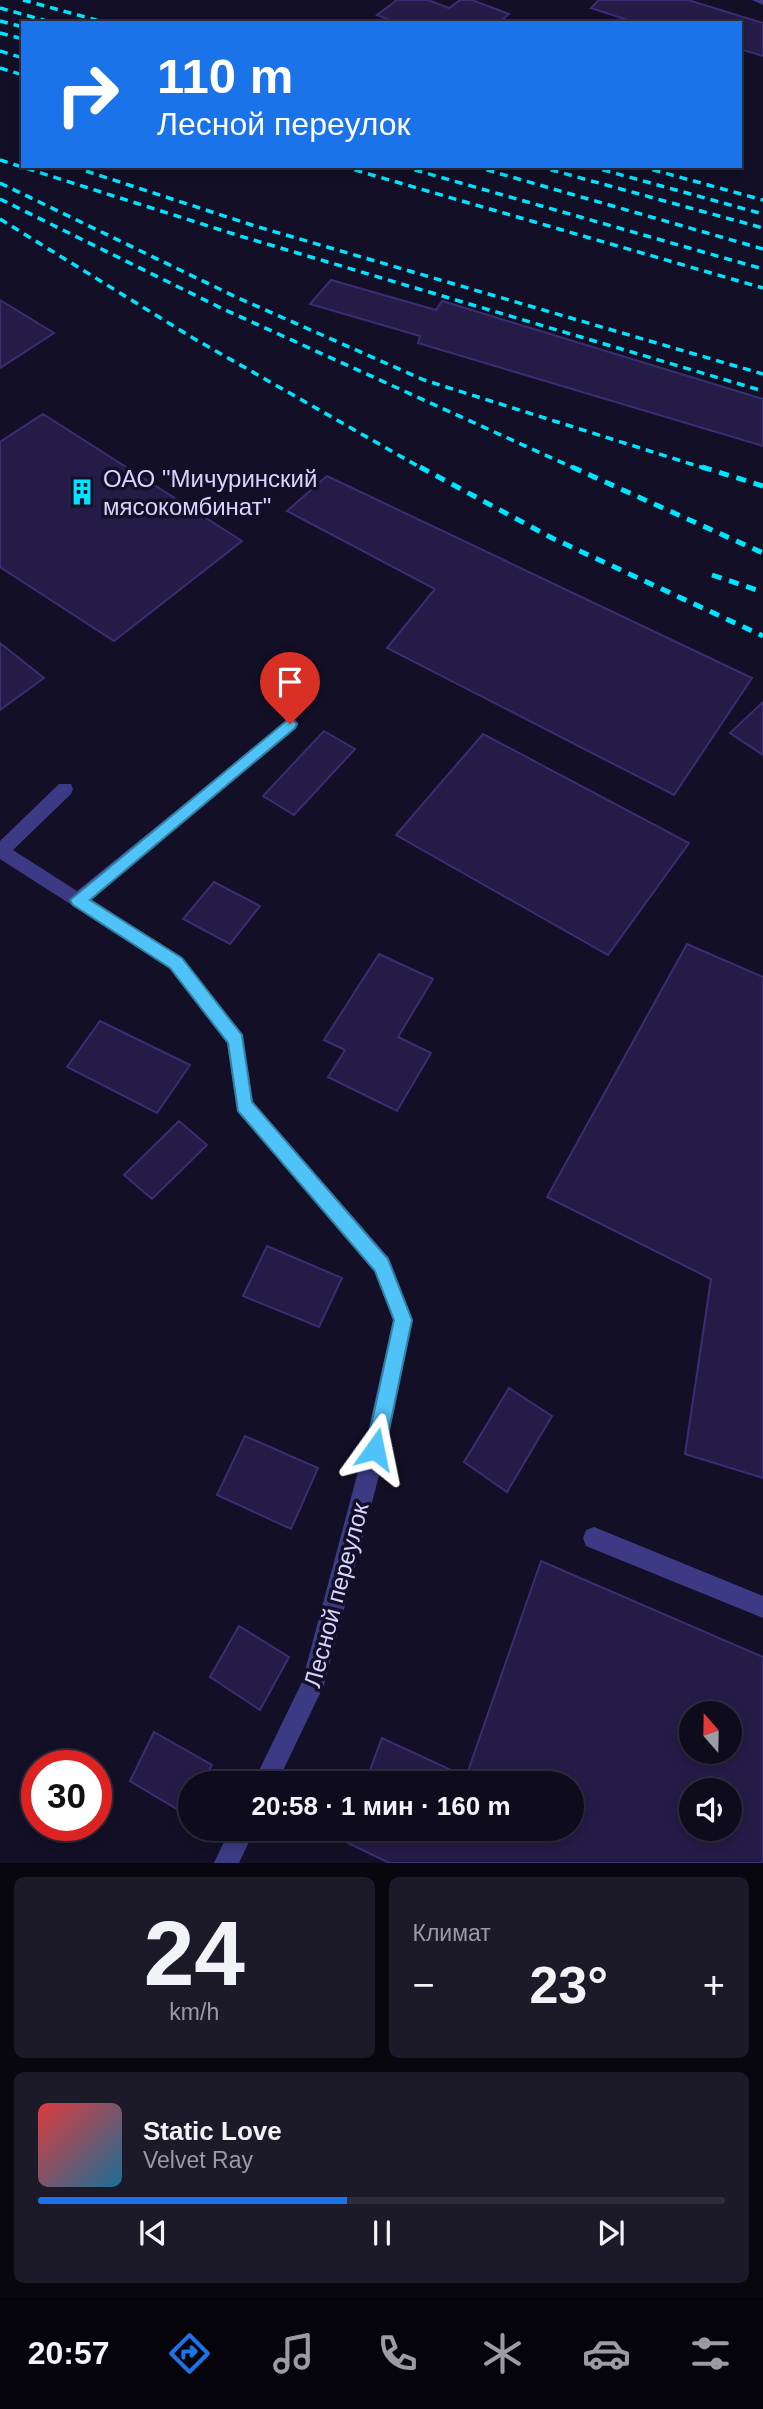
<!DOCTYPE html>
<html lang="ru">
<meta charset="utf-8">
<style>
:root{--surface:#0e0b1c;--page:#1c1929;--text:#f1f3f6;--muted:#9b9ba3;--line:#2e2b3b;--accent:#1a73e8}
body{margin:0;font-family:Arial,sans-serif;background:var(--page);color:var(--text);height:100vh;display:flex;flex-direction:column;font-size:26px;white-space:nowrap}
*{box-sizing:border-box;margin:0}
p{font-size:23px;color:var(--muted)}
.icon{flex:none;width:38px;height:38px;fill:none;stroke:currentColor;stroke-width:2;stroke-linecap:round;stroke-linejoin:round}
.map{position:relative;height:1863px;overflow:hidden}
.details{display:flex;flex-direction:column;gap:14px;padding:14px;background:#08060f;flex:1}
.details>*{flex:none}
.top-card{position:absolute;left:21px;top:21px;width:721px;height:147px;border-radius:0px;box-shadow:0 4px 10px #0003,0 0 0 2px var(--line);background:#1a73e8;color:#fff;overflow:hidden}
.needle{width:46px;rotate:340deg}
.fabs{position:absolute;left:679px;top:1701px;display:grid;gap:14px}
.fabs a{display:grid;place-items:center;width:63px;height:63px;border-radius:50%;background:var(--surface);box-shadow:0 4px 10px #0003,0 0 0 2px var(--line);font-size:35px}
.speed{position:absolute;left:21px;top:1750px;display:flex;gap:14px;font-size:35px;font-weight:700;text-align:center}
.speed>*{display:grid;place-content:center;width:91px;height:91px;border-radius:50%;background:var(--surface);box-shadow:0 4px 10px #0003,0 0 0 2px var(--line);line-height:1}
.speed .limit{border:10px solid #d22;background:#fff;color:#111}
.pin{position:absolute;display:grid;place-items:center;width:60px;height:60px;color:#fff;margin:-72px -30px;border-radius:50% 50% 50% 0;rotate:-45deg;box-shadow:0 0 7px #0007}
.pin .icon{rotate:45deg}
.me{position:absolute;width:77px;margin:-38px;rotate:12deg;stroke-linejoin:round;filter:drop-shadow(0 0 5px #0008)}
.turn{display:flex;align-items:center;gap:24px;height:147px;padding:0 21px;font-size:32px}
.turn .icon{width:91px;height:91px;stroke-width:2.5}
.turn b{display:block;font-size:49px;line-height:60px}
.big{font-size:52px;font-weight:700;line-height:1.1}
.details .card{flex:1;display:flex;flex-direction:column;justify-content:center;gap:10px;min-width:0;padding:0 24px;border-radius:10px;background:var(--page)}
.details .dial{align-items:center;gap:0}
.dial b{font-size:91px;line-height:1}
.song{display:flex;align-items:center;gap:21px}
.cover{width:84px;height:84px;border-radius:10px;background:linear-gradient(135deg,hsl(0 70% 55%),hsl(200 70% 35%))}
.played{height:7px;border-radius:4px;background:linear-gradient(90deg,var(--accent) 45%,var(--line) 45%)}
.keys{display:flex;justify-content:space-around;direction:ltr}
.heat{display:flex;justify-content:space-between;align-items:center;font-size:38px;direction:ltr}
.details .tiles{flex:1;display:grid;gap:14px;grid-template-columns:1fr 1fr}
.card:last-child{grid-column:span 2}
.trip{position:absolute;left:178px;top:1771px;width:406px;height:70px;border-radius:35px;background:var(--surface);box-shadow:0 4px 10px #0003,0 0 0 2px var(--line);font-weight:700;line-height:70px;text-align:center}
.menu{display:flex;height:112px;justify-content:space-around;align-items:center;background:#06040b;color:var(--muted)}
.menu .icon{width:49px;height:49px}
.menu .current{color:var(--accent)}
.menu b{font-size:32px;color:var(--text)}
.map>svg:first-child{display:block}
.building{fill:#241b47;stroke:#3b2d73;stroke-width:2;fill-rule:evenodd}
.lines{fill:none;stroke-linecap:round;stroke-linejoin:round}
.minor{fill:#3d3a85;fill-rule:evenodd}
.rail-far1{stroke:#00e5ff;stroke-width:3.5;stroke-dasharray:8 6;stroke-linecap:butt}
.rail{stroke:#00e5ff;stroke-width:5;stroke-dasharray:10 8;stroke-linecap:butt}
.route{fill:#4fc3f7;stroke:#337fa1;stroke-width:2}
.labels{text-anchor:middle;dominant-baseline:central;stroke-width:7;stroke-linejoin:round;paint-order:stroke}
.poi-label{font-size:24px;fill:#d9d4ff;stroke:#130f26;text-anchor:start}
.street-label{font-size:24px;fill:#d9d4ff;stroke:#130f26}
</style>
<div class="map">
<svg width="763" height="1863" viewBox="0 0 763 1863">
<rect width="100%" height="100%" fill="#130f26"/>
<path class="building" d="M397,0H428L449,8L460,0H472L509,14L498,23H398L377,15Z
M599,0H688L763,23V56L740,49V23H637L591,8Z
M331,280L436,310L442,301L763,399V446L418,343L420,336L310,304Z
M0,300L54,333L0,368Z
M43,414L242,541L114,641L0,567V442Z
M327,476L752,678L674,795L387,648L435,589L287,511Z
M0,643L44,678L0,710Z
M763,702V755L730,733Z
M324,731L355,749L294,815L263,796Z
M483,734L689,843L608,955L396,835Z
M214,882L260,906L230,944L183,919Z
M687,944L763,977V1478L685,1454L711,1279L547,1197Z
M379,954L433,979L398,1037L431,1053L397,1111L328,1077L345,1050L324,1040Z
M100,1021L190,1065L157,1113L67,1067Z
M179,1121L207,1145L152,1199L124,1175Z
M267,1246L342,1278L319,1327L243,1296Z
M509,1388L552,1416L507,1492L464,1462Z
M245,1436L318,1468L291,1529L217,1495Z
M541,1561L763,1657V1863H389L344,1841L348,1829H572V1783H365L382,1738L466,1777ZM691,1713H730V1752H691ZM691,1790H730V1829H691Z
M239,1626L289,1657L260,1710L210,1677Z
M154,1732L212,1765L202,1783H191V1807L187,1815L130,1781Z"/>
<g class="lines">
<path class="minor" d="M752,0H763V5Z
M290,718L296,720L298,724L296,728L91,899L182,958L242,1034L253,1102L389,1258L413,1320L386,1449L324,1685L277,1783H253L302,1682L364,1449L393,1320L374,1271L237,1111L227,1043L170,968L0,859V841L59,784H71L73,789L71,794L13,850L77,891Z
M594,1527L763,1596V1618L586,1546L583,1538L586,1530Z
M230,1829H255L239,1863H214Z"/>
<path class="rail-far1" d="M23,0L107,23
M0,8L54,23
M0,21L23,27
M0,33L23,39
M0,51L23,58
M0,68L23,75
M0,160L240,236L763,391
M341,166L763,288
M401,166L763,269
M473,166L763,249
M537,166L763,228
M589,166L763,214
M639,166L763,200
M86,171L255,226L763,374
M0,183L236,297L424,380L707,469
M0,199L221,308L576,469
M0,219L193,338L423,469"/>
<path class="rail" d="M420,467L552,538L763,636
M572,467L763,553
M702,467L763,486
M712,575L763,592"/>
</g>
<path class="route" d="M290,718L297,724L295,728L90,900L182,958L242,1035L252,1102L388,1259L412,1320L385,1449L382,1455L375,1458L369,1455L366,1449L394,1320L375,1271L238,1111L228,1043L170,968L73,905L70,900Z"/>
<defs>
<g id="building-bare" transform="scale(2.1)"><path d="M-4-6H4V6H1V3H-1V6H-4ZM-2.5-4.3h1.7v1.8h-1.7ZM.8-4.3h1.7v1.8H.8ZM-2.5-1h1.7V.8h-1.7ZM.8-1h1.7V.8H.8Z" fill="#00e5ff" stroke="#130f26" stroke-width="2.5" paint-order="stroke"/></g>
</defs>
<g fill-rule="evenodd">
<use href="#building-bare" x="82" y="492"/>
</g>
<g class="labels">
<g class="poi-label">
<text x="103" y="478">ОАО "Мичуринский<tspan x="103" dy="28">мясокомбинат"</tspan></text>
</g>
<g class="street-label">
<text transform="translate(336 1595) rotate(-75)">Лесной переулок</text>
</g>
</g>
</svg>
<div class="fabs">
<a><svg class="needle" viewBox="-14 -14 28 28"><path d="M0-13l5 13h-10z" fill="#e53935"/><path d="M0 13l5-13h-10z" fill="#9b9ba3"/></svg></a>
<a><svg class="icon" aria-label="sound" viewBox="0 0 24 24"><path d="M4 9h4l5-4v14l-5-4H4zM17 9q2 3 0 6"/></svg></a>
</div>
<div class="speed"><div class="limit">30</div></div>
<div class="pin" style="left:290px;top:724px;background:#d93025"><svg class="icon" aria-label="arrive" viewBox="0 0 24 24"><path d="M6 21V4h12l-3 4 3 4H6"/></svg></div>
<svg class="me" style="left:375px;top:1449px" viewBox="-20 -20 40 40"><path d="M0-17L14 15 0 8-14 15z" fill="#4fc3f7" stroke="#fff" stroke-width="4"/></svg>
<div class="trip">20:58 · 1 мин · 160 m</div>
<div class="top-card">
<div class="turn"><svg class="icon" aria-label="right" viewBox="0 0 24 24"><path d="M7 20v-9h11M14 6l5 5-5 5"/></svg><div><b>110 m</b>Лесной переулок</div></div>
</div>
</div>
<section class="details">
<div class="tiles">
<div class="card dial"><b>24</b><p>km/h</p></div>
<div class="card"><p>Климат</p>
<div class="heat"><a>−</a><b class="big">23°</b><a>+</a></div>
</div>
<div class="card">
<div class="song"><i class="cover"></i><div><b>Static Love</b><p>Velvet Ray</p></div></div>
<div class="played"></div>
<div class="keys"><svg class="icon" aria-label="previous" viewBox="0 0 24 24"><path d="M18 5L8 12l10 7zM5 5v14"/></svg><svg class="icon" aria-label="pause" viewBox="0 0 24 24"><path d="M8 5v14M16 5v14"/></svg><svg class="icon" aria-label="next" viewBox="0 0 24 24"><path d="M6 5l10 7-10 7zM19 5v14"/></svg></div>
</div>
</div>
</section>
<nav class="menu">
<b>20:57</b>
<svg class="icon current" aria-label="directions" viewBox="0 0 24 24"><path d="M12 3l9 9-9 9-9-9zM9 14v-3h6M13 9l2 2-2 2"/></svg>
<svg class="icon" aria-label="music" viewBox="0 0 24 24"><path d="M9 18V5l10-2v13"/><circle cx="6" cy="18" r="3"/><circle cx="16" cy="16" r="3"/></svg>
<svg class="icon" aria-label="phone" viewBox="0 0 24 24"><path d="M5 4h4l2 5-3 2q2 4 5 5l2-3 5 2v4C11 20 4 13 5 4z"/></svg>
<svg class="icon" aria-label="climate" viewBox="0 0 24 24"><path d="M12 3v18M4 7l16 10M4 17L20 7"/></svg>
<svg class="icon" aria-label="car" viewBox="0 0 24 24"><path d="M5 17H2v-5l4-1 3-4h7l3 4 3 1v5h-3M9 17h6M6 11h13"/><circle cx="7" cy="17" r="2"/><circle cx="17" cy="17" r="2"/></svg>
<svg class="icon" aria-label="filters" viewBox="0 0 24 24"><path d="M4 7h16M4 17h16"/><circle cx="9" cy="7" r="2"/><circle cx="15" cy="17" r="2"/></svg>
</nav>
